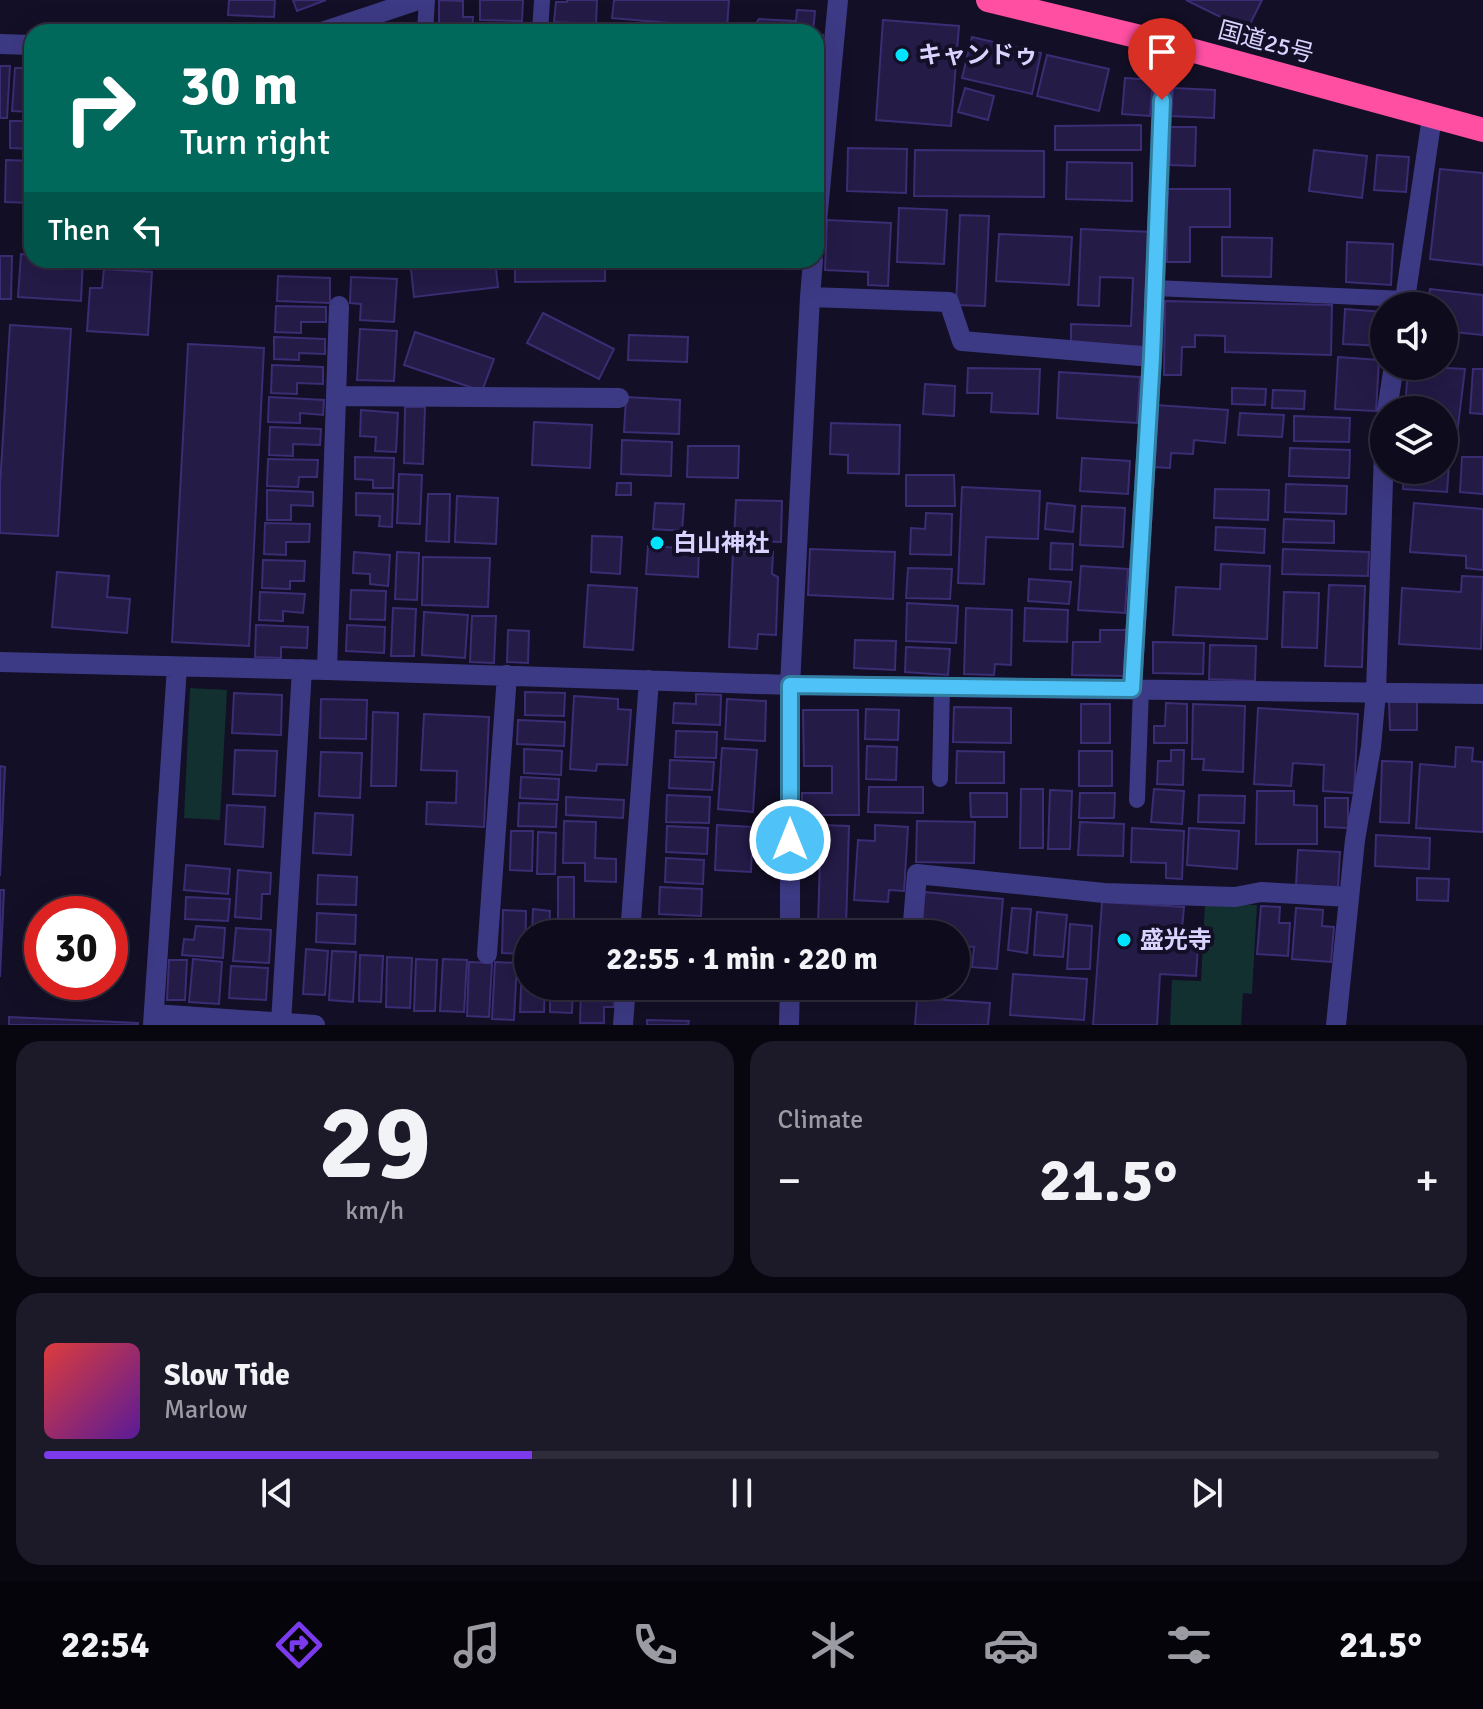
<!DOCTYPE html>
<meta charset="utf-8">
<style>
:root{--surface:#0e0b1c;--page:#1c1929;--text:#f1f3f6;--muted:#9b9ba3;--line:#2e2b3b;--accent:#7c3aed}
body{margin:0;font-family:Signika,"Noto Sans JP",sans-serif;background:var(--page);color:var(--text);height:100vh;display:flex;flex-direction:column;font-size:30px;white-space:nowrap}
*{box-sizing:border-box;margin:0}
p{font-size:26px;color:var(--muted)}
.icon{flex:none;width:44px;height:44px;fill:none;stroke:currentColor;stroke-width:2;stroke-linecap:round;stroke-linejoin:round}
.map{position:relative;height:1025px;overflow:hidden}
.side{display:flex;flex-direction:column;gap:16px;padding:16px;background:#08060f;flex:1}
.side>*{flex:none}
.guide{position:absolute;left:24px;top:24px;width:800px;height:244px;border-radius:24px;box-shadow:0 8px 32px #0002,0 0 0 2px var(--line);background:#00695c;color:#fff;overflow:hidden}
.tools{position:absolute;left:1370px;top:292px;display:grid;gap:16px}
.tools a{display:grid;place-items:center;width:88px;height:88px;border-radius:50%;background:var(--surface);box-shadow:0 8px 32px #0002,0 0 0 2px var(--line);font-size:40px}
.speed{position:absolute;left:24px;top:896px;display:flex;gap:16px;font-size:40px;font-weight:700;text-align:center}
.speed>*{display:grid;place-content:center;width:104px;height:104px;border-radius:50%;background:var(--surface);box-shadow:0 8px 32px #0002,0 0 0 2px var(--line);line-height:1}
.speed .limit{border:12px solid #d22;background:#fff;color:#111}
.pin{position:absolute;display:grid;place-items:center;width:68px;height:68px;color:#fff;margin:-82px -34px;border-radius:50% 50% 50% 0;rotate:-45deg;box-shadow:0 0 8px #0007}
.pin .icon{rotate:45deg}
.me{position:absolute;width:88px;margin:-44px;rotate:0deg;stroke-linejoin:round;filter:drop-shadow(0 0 6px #0008)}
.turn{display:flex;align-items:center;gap:28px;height:168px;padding:0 24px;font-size:36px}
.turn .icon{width:104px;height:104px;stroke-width:2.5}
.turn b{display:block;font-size:56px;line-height:68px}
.then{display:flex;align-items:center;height:76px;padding:0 24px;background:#0003;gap:16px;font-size:30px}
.big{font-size:60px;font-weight:700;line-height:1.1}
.side .card{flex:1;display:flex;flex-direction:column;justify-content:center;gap:12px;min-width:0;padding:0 28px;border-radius:24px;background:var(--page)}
.side .dial{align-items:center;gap:0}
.dial b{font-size:104px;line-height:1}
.song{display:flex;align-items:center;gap:24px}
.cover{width:96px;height:96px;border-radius:12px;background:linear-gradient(135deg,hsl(0 70% 55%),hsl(270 70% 35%))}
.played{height:8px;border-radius:4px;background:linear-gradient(90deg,var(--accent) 35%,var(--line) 35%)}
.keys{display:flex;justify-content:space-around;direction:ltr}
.heat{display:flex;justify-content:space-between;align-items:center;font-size:44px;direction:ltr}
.side .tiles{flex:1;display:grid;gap:16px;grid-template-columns:1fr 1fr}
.card:last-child{grid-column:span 2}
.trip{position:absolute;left:514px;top:920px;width:456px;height:80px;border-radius:40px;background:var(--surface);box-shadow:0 8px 32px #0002,0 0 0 2px var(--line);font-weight:700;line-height:80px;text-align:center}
.tab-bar{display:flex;height:128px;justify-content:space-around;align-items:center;background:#06040b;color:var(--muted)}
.tab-bar .icon{width:56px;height:56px}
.tab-bar .selected{color:var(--accent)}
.tab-bar b{font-size:36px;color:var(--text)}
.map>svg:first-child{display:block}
.green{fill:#12302f}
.building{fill:#241b47;stroke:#3b2d73;stroke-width:2}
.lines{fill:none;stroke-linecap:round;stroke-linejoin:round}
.lane{stroke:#3d3a85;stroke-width:16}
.street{stroke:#3d3a85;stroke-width:20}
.highway{stroke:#ff4fa3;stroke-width:24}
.route-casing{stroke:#337fa1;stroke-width:20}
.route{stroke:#4fc3f7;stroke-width:14}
.poi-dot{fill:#00e5ff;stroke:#130f26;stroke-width:3}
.labels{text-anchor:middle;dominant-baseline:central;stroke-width:8;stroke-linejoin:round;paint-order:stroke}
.street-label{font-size:24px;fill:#d9d4ff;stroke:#130f26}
.poi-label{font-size:24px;font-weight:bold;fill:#d9d4ff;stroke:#130f26;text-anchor:start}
</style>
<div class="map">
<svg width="1483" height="1025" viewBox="0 0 1483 1025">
<rect width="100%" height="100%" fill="#130f26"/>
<path class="green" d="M190,688L227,690L220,820L184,818Z
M1205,903L1257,905L1252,994L1243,993L1241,1025H1170L1172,980L1201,981Z"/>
<path class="building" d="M229,0H275L274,17L228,15Z
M293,0H326L297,11Z
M439,0L463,1V17H473L472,32H439Z
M480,0H523L522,21L480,20Z
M567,0H597L596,24L554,22L556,2H567Z
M614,0H729L727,28L612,18Z
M1186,0H1262L1247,30Z
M797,10L815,11L813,32H750L759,19L796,21Z
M883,20L959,26L951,126L876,120Z
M478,26L523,28V32H478Z
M551,27L594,29V32H551Z
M816,34L823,35L820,74H816Z
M972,37L1041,53L1032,94L962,78Z
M1047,55L1109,69L1099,111L1037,96Z
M0,66H10L7,118H0Z
M15,68H32V112L12,111Z
M1125,78L1153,80L1150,116L1122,114Z
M965,88L994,96L988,120L958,112Z
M1173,88L1215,90L1214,118L1171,116Z
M10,121H32V149L10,148Z
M1141,125V150H1055V126Z
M1170,127H1196L1195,166L1170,165Z
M848,148L907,149L906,193L847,191Z
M915,150L1044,151V197L914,196Z
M1314,150L1367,156L1362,198L1309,191Z
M1377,155L1409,157L1406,192L1374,190Z
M6,160L32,161V203L5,202Z
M1067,162L1132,163V201L1066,199Z
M1440,169L1483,173V265L1430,259Z
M1167,189H1230V227H1190V262H1167Z
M899,208L947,210L944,264L897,262Z
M960,215L989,216L985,306L956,305Z
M827,220L891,223L888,286L868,285V272L825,270Z
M1081,229L1152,232L1147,347L1071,344V324L1131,326L1133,278L1100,277L1099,306L1078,305Z
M999,234L1072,237L1069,285L996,281Z
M1222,237L1272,238L1271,277L1222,276Z
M1347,242L1393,244L1391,285L1346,282Z
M21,254L32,255V260H83L81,301L18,297Z
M0,256H12L11,299H0Z
M410,260H495L498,287L414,297Z
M515,260H605V281L515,282Z
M104,269L152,272L148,335L87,331L90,288H102Z
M278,276L330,278V303L277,301Z
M351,277L397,279L394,322L360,320L361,304L350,303Z
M1430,289L1483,295V335L1444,331V306H1428Z
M1165,301L1332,305L1331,355L1225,352V336L1195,335V347H1182L1181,375H1164Z
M276,306L326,307V322H301V333L275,332Z
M1345,309L1384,312V346L1343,344Z
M543,313L614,349L599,379L527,343Z
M10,325L71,329L58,536L0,533V485Z
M360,329L397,331L394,381L357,380Z
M415,332L494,359L482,391L404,365Z
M629,335L688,337L687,362L628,360Z
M274,337L325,339V354L299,353V360L274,359Z
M188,344L264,348L249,646L172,642Z
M1338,357L1379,360L1376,411L1335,409Z
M272,365L323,367V384L297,383V394L271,393Z
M1408,366L1465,369L1457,434L1444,432V410H1405Z
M968,368L1040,369L1038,414L991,412L992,393H967Z
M1473,369H1483V414L1470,413Z
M1059,372L1140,377L1137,423L1057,418Z
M925,384L955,386L954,416L923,414Z
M1232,388L1266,389L1265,405L1232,404Z
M1273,390L1305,391L1304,409L1272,408Z
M269,397L324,400L323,415L300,413V423L268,422Z
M626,397L680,400L679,434L624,432Z
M1156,405L1228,410L1225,443L1194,440L1193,454L1171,453L1170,468L1152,467Z
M405,407H425L423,464L404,463Z
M361,410L398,413L396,452L375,451L376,437L360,436Z
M1240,413L1284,415L1282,437L1238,435Z
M1294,416L1350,418L1349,442L1294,441Z
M534,422L592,425L590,468L532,465Z
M831,423L900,425L899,474L848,473V455L830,454Z
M270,427L321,429L320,445L293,444V456L269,455Z
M622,440L672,442L671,476L621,474Z
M688,446H739L738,478L687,477Z
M1290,448L1350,450L1349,478L1289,476Z
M1444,453H1450L1447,492L1403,489L1404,470H1444Z
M355,457L394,458L393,488H373V480L355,479Z
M1462,457H1483V494L1460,492Z
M1082,458L1130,461L1128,494L1080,491Z
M268,459L318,460L317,477H299L298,487L267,486Z
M399,474L422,475L420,524L397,523Z
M906,475H954L955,506H906Z
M617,483H631V495H616Z
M1286,484L1347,486L1346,514L1285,512Z
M962,487L1040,491L1038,539L986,537L984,584L958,583Z
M1215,489L1269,490L1268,520L1214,518Z
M267,490L313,492V506L291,505V520H267Z
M356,493L393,494L392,527L379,526L380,516L356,515Z
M428,494H450L449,542L426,541Z
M457,496L498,498L496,544L455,542Z
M736,500L782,501L781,542L734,540Z
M655,503L684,504L682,531L653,529Z
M1047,503L1075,506L1073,532L1045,529Z
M1414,503L1483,509V570L1466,568V556L1410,552Z
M1082,506L1125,508L1123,547L1080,545Z
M926,513L952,514L951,555L910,554L911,528L925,529Z
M1284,519L1334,521V543L1283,542Z
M265,523L310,524L309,542H286V555L264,554Z
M1216,527L1265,529L1264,553L1215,550Z
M592,536L622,537L620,574L591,572Z
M1051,543L1073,544L1072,570L1050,569Z
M648,546L699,549L698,577L646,574Z
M810,549L895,552L893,599L808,595Z
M1283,549L1369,552L1368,576L1282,574Z
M733,551L773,552L772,574L778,577L776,635L758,634L757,649L729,647Z
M354,552L390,555L388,586L370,584V574L353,573Z
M397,552L419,553L417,600L395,599Z
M423,557L490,558L488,607L422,605Z
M263,560L305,561L304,581H290V589L262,588Z
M1221,564L1270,566L1267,639L1173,635L1176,587L1220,589Z
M1081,566L1128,569L1125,613L1078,610Z
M908,568L952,569L950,599L906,598Z
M57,572L109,576L107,597L130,599L127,633L52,627Z
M1462,576L1483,577L1481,649L1399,644L1402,588L1461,592Z
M1029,579L1071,582L1069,604L1028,601Z
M588,585L637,588L633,650L584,647Z
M1329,585L1365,586L1362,667L1325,666Z
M351,590L386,591L385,620L350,619Z
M260,592L305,594L303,613L283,611V621L259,620Z
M1284,592L1319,593L1317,648L1282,647Z
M907,603L958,606L956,643L906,641Z
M393,608L416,609L414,656H391Z
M966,608L1012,610L1011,665L995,664L994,675L964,674Z
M1025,608L1068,610L1067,642L1024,641Z
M424,612L468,615L465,658L422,655Z
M472,616H496L494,663L470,662Z
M256,625L308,627L307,648L281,647V658L255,657Z
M347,625L385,627L384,653L346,651Z
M508,630L529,631L528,663L507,662Z
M1100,630H1129L1127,676L1072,675L1073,642H1100Z
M855,640L896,641L895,670L854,668Z
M1153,642L1204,643L1203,674L1153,673Z
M1210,645L1256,646L1255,681L1209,679Z
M906,647L950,649L948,675L905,672Z
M525,692L565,693L564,716L525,715Z
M234,693L282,695L281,735L232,733Z
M696,694L721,695L720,725L673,723L674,703L696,704Z
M574,696L618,699V709L631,710L627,765L597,764L596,771L570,769Z
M321,699L367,700L366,739L320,738Z
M727,699L766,701L765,741L725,739Z
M1417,701V730H1390L1389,702Z
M1166,703L1187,704V743H1154V726H1165Z
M1081,704H1110V743H1081Z
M1193,704L1245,706L1243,772L1203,770L1204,759H1192Z
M954,707L1011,708V743L953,742Z
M1258,708L1358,714L1354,793L1323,791L1324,765L1293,763L1291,786L1254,784Z
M866,709L899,710L898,740L865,739Z
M803,710H858L859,815H802V793H832V766H804Z
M373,712L398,713L396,786H371Z
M424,714L489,717L484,827L426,824L427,802L456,803L457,771L421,770Z
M518,720L565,722L564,746L517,744Z
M676,731L717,732L716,758L675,757Z
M867,746L897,747L896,780L866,779Z
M1456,747L1473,748L1472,761L1483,762V832L1416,828L1420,764L1455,767Z
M722,748L757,750L753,812L718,809Z
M524,749L562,751L561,775L524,773Z
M235,750L277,751L275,796L233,794Z
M1171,750H1184L1183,785L1157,784L1158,761H1171Z
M957,751L1004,752V783H956Z
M1079,751H1112V786H1079Z
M321,752L362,753L360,798L319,796Z
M670,760L714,762L712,790L669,788Z
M1382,761L1412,762L1409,823L1380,822Z
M0,766L5,767L0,876Z
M521,777L559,779L558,800L520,798Z
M869,787H923V813L868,812Z
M1021,789H1043V848H1020Z
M1154,789L1184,791L1182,824L1151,822Z
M1050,790L1072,791L1070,849H1048Z
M1257,791H1294V805L1317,806V844H1256Z
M970,793H1007V817H971Z
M1080,793H1115L1114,818H1079Z
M667,795L710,797L709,823L666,822Z
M1199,795L1245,796L1244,823L1198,822Z
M566,797L624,800L623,818L566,815Z
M1325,798H1348V828L1325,827Z
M519,803L557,804L556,827L518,826Z
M227,805L265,807L263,847L225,844Z
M315,813L353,815L351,855L313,853Z
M564,821L596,822L595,858L616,859V882L585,881V863H563Z
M917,821L975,822L974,863L916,862Z
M1080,822L1124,824L1123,856L1078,855Z
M717,825L753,827L751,872L715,870Z
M821,825L849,826L846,927L818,926Z
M875,825L908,827L904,891L889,890L888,902L854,900L858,840L875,841Z
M667,826L708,828L707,854L666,852Z
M1132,828L1184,831L1182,879L1166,878V863L1131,862Z
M1189,828L1239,831L1237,869L1187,865Z
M511,831H533L532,871L510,870Z
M538,832L556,833L555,874H537Z
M1376,835L1430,838L1429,869L1375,866Z
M1298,850L1340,852L1338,887L1296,885Z
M666,858L704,860L703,884L665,882Z
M186,865L230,869L228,894L184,890Z
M238,870L271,873L270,894H262L261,919L235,917Z
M318,875L357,877L356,905L317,904Z
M558,877H574V920H558Z
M1417,878L1449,879L1448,901L1417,900Z
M660,887L702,889L701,916L659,914Z
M0,890H4L0,977Z
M924,892L1003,899L997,969L972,967L974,947L956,945V934H921Z
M186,897L230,899L228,921L185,919Z
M1102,902L1184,907L1182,929L1199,930L1196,976L1160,974L1157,1025H1093Z
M1261,906L1280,907L1279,923H1290L1288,956L1257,954Z
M1012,908L1031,909L1027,953L1008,950Z
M1296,908L1323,910L1322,926L1334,927L1331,962L1292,959Z
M533,909L550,911L549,934H532Z
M503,910L526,911L525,954L502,953Z
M1037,912L1067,915L1063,957L1034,955Z
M317,913L356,915L355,944L316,942Z
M659,921L702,923V934H658Z
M1070,924L1092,926L1090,969H1067Z
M196,926L225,928L223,958L182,955L184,939L194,940Z
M236,928L271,930L269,963L233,961Z
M556,929L613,930V934H556Z
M306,949L328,951L325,995L303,994Z
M332,951L356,952L353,1002L329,1000Z
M360,955L383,956L381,1002L359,1001Z
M387,957L412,958L410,1008L386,1007Z
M193,959L222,962L219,1004L189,1002Z
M416,959L437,960L435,1011H414Z
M443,959L467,960L464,1012L440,1011Z
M169,960H187L185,1000H167Z
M469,962L492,963L489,1017L467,1016Z
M495,962L517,963L514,1020L492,1019Z
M522,965H528V986H545L544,1012H520Z
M231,966L268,968L266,1000L229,998Z
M1013,974L1087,979L1084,1020L1010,1015Z
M550,986H573L572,1013L550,1012Z
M581,986H615L614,1007H604V1023H580Z
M917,998L990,1003L988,1025H915Z
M9,1017L138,1023V1025H9Z
M647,1020L689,1021L688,1025H647Z"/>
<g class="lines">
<path class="lane" d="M425,32L427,0
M540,32L542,0
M1155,288L1405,299
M940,779L942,687
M1137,800L1141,689"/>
<path class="street" d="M322,32L418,0
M0,44L32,45
M816,232L838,0
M810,297L949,302L962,341L1152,357
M1404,306L1432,117
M336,396L619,398
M1387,410L1394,366
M0,662L327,670L790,685L1483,694
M327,670L339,306
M1132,689L1152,357L1165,43
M630,934L649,680
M790,934V685L810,297L813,260
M912,934L917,874L1104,893L1235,897L1261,892L1349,897
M487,954L507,675
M154,1014L315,1025
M281,1023L302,669
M153,1025L177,667
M623,1025L626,986
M789,1025L790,986
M1336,1025L1355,840L1371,747L1376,692L1384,451"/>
<path class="highway" d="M988,0L1165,43L1483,130"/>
</g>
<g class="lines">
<g class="route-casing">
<path id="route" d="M790,840V685L1132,689L1152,357L1162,100"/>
</g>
<use href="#route" class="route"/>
</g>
<g class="poi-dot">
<circle cx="902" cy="55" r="8"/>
<circle cx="657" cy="543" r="8"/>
<circle cx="1124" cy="940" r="8"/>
</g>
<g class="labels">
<g class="street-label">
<text transform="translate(1266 42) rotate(15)">国道25号</text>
</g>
<g class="poi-label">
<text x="918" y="55">キャンドゥ</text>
<text x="673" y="543">白山神社</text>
<text x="1140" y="940">盛光寺</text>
</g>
</g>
</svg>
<div class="tools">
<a><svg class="icon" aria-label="sound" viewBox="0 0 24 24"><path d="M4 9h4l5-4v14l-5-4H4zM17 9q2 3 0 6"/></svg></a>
<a><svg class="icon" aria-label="layers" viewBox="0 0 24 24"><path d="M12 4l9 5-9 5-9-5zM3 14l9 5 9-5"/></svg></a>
</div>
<div class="speed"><div class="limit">30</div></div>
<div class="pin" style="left:1162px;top:100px;background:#d93025"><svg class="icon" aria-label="arrive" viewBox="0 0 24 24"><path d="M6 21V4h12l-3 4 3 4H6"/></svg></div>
<svg class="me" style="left:790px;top:840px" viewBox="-20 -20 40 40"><circle r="17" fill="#4fc3f7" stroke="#fff" stroke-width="3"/><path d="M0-11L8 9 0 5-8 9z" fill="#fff"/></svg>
<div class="trip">22:55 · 1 min · 220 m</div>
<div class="guide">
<div class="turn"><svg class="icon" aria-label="right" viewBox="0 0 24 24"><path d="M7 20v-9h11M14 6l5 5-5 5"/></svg><div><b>30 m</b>Turn right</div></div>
<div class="then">Then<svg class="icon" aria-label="left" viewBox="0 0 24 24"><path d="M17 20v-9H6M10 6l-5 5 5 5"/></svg></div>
</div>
</div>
<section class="side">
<div class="tiles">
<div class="card dial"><b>29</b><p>km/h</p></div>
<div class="card"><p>Climate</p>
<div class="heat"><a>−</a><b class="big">21.5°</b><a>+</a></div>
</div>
<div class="card">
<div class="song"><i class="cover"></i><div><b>Slow Tide</b><p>Marlow</p></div></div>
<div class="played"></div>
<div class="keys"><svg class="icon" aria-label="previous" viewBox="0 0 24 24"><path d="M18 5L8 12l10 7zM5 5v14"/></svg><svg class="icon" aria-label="pause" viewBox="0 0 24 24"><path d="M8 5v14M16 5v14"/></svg><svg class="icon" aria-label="next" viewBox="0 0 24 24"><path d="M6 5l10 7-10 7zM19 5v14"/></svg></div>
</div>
</div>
</section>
<nav class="tab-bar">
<b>22:54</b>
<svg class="icon selected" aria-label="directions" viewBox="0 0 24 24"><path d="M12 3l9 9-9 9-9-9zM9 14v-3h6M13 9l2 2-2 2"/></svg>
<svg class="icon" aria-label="music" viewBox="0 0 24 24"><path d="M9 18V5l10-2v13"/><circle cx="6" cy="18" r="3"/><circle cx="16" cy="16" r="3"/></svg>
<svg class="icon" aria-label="phone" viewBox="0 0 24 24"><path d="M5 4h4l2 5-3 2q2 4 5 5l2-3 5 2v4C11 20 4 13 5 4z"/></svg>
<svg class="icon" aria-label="climate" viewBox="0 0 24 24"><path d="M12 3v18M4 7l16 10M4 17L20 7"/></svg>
<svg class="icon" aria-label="car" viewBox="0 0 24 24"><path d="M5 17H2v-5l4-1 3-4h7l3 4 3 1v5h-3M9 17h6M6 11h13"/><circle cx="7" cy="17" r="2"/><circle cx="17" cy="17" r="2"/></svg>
<svg class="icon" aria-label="filters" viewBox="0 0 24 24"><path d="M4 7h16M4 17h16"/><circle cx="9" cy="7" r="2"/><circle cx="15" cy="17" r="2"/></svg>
<b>21.5°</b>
</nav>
